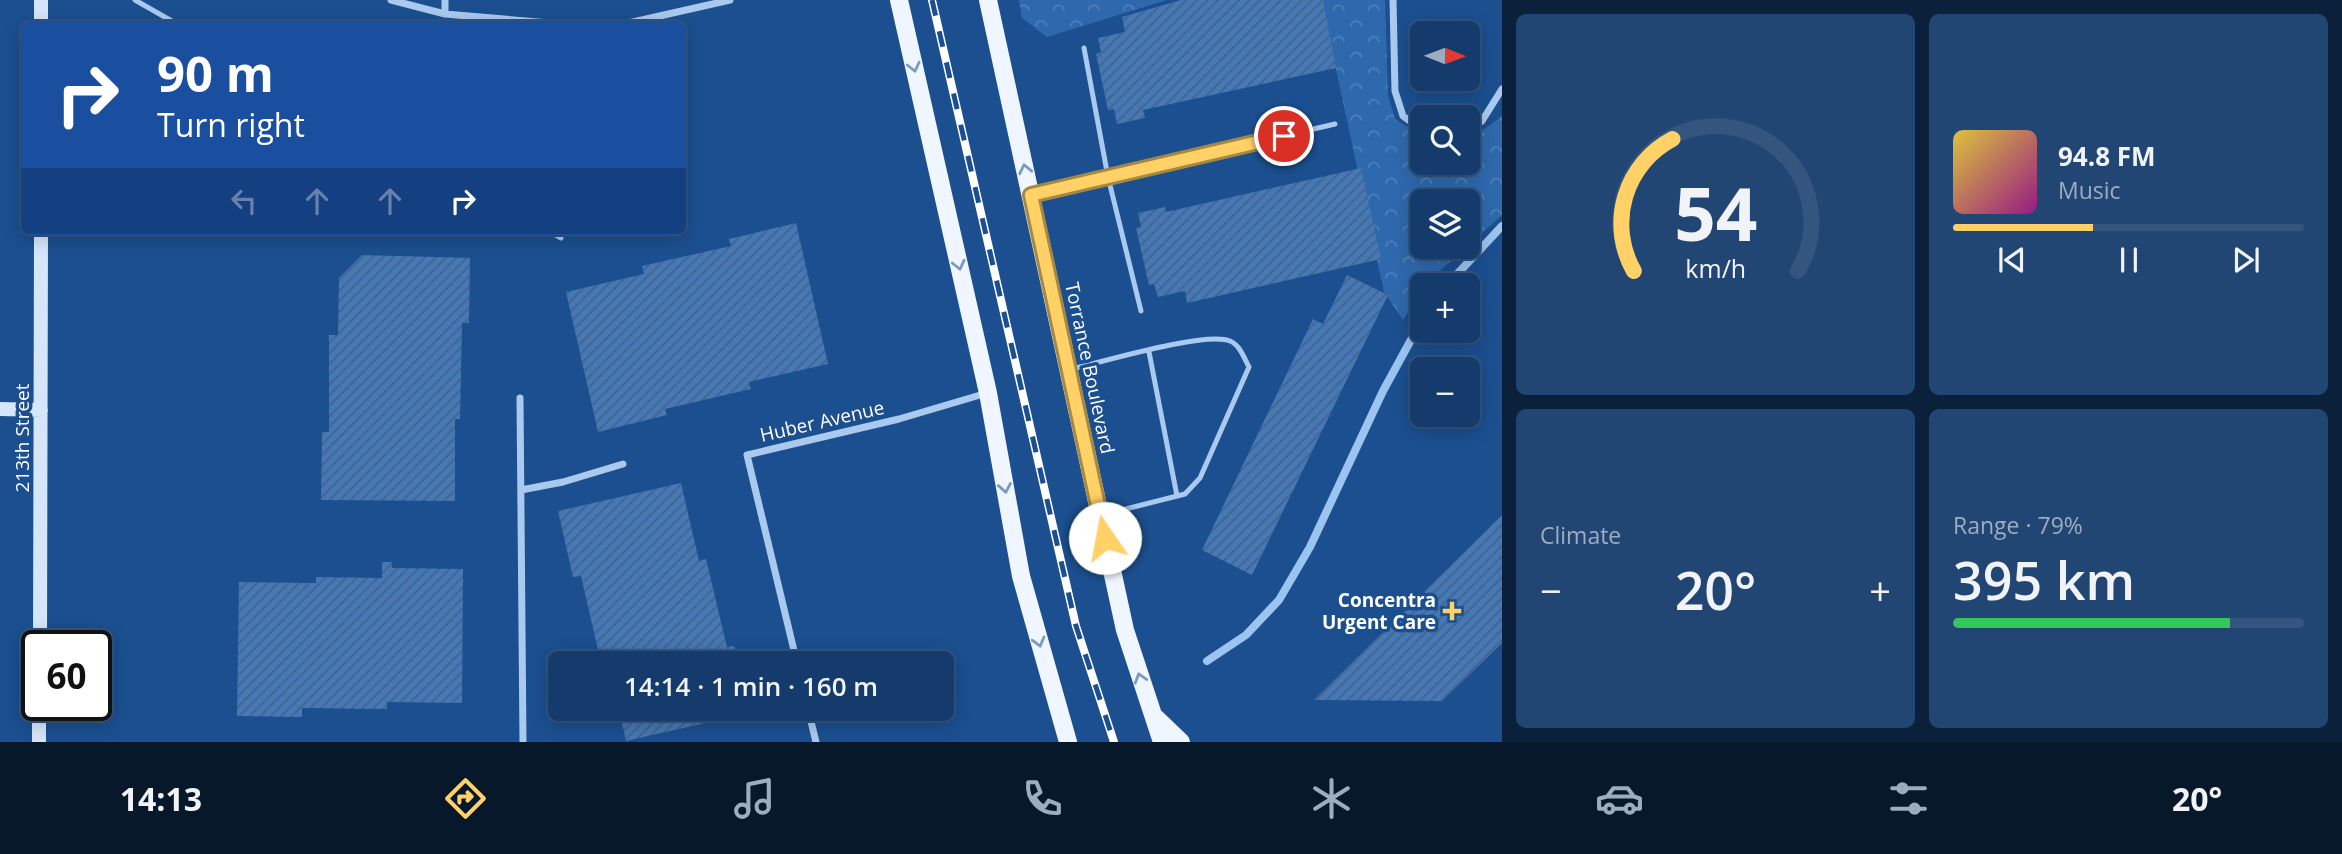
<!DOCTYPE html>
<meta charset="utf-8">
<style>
:root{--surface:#143b6b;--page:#214673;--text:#f1f3f6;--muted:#9dadc1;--line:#33557e;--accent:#ffd166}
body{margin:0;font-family:"Open Sans",sans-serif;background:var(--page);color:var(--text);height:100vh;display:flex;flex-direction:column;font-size:26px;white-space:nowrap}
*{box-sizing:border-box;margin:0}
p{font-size:23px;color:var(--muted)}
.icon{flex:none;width:38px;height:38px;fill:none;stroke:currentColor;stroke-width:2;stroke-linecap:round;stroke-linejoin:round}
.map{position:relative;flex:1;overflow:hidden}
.details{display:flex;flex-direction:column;gap:14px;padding:14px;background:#0b203b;width:840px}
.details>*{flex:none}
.hud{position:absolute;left:21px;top:21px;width:665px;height:214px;border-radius:10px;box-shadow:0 4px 18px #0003,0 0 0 2px var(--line);background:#1a4fa0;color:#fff;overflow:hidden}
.needle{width:46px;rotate:91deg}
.tools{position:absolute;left:1410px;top:21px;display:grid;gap:14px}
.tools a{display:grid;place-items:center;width:70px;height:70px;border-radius:10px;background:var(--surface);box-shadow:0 4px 18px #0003,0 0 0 2px var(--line);font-size:35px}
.speed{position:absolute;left:21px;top:630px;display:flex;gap:14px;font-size:35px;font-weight:700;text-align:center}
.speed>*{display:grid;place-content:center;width:91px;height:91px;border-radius:50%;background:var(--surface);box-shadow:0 4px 18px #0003,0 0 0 2px var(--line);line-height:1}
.speed .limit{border:4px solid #111;border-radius:10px;background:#fff;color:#111}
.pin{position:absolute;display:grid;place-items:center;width:60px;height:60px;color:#fff;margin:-30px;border:4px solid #fff;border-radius:50%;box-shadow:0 2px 7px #0007}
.me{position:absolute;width:77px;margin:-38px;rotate:348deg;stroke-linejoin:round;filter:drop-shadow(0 0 5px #0008)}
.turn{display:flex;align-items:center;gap:24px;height:147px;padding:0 21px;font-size:32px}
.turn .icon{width:91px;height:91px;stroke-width:2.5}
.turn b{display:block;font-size:49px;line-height:60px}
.lanes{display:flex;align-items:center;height:66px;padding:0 21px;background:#0003;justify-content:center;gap:35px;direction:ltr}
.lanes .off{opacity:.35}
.big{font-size:52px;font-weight:600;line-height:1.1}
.details .card{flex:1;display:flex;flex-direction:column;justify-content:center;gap:10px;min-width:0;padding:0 24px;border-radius:10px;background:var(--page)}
.details .dial{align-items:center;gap:0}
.dial svg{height:182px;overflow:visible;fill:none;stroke:var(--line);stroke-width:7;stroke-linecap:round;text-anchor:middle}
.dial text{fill:var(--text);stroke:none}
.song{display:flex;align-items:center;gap:21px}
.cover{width:84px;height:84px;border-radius:10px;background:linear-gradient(135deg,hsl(50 70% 55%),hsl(310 70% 35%))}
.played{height:7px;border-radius:4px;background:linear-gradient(90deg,var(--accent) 40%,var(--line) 40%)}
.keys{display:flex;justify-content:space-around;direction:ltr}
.heat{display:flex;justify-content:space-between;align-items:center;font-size:38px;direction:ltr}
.charge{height:10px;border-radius:5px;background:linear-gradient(90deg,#34c759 79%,var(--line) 0)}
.details .tiles{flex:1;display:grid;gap:14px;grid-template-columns:repeat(2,1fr)}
.trip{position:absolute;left:548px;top:651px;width:406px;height:70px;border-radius:10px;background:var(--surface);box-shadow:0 4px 18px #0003,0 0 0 2px var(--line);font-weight:600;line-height:70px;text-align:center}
.tabs{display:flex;height:112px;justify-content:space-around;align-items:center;background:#08182b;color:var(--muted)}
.tabs .icon{width:49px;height:49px}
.tabs .current{color:var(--accent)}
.tabs b{font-size:32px;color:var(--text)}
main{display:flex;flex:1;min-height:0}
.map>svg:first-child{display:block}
.park{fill:url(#park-crowns)}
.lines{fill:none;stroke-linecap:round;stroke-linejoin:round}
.stream{stroke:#9cc4f0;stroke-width:8}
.building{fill:url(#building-hatch)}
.lane{stroke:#a9c9ee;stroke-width:5}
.street{stroke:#a9c9ee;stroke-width:7}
.secondary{stroke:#d6e6fa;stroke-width:14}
.primary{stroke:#f0f6ff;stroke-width:18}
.rail-casing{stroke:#fff;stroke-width:8}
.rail{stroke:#1b4f8f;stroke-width:5;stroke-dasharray:16;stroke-linecap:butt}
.oneway{stroke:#7b9ac1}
.route-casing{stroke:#a68842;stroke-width:18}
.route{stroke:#ffd166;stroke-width:12}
.poi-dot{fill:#ffd166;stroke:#1b4f8f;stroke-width:2.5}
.labels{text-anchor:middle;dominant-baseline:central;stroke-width:7;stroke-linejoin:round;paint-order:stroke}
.street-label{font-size:19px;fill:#fff;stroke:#1b4f8f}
.poi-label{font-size:19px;font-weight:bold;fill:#fff;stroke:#1b4f8f;text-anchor:end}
</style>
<main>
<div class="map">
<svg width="1502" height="742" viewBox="0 0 1502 742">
<defs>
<pattern id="park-crowns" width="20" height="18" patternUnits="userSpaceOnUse" patternTransform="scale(1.75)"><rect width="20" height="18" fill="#2e69ad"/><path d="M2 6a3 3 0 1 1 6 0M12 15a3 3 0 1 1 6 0" fill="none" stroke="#4d80b9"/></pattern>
<pattern id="building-hatch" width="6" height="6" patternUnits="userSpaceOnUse" patternTransform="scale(1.75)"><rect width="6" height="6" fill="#4478b7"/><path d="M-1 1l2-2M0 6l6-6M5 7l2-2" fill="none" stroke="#486282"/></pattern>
</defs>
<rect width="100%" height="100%" fill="#1b4f8f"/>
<path class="park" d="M1019,0H1167L1047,37L1022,18Z
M1321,0H1385L1388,95L1395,119L1423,136V163H1468V141L1502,116V215L1468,246V201H1423V247H1467L1423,285V290L1403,320L1384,292Z"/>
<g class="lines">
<path class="stream" d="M1447,285L1502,226
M1207,661L1246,635L1279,600L1310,547L1383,391L1423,318"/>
</g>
<path class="building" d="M1181,0H1323L1336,68L1143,110L1145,118L1117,124L1114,109L1108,110L1096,54L1101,52L1098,38L1125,32L1122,17Z
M1361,168L1381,259L1187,303L1185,291L1158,297L1154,284L1149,285L1136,228L1141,227L1138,213L1165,207L1166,212Z
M796,223L828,364L749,382L751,389L665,409L667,415L598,432L566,292L644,274L642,266L731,246L729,239Z
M105,231H173V237L105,236Z
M362,255L470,258L469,323H462L460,419H455V501L321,500L322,432H329V335H338L339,278Z
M1347,275L1388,295L1252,575L1202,550L1313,319L1323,324Z
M681,483L699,561L706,559L727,647L734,646L738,663H601L581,576L573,577L558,511Z
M1502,515V643L1442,701L1314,700Z
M382,562H392V568L463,569L462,703L387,702V709L302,708V717L237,716L239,582L316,583V577L382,578Z
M619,709H748L749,713L626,741Z"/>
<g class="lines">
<path class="lane" d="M135,0L177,24
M1084,48L1108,177L1141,311
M1034,194L1335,124
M549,231L561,238
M1149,352L1177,496
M1072,369C1102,362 1206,331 1230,341C1240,345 1244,358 1249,367L1200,478L1185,494L1102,515"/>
<path class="street" d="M391,0L445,14L550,23L624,24L730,0
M445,0V14
M1393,0L1395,91L1403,116L1423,131
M1468,130L1482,121L1502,89
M520,398L523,742
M521,490L563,482L623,464
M797,663L747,455L899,419L987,393
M808,709L816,742"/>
<path class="secondary" d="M41,0V24
M0,409L41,410
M40,646L41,231
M39,742V705"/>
<path class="primary" d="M899,0L988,393L1021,576L1068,742
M988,0L1125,630L1162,742
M1156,718L1181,742"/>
<g class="rail-casing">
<path id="rail" d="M932,0L1076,626L1114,742"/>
</g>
<use href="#rail" class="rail"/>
</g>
<defs><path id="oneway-chevron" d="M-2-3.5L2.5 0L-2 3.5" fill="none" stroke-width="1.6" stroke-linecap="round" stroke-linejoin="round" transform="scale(1.75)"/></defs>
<g class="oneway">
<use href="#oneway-chevron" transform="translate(914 67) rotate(77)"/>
<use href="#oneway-chevron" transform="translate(1025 169) rotate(-102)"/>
<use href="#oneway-chevron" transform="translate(959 265) rotate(77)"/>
<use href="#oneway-chevron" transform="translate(1005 488) rotate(80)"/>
<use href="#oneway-chevron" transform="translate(1039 642) rotate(75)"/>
<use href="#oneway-chevron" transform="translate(1140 678) rotate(-107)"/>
</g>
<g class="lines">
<g class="route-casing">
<path id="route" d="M1105,538L1031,195L1284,136"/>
</g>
<use href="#route" class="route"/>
</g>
<path class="poi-dot" d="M1448.5 600.5h7v7h7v7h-7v7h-7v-7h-7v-7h7z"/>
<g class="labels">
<g class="street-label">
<text transform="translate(1090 368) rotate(78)">Torrance Boulevard</text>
<text transform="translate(822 421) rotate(-13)">Huber Avenue</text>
<text transform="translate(22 438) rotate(-90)">213th Street</text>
</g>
<g class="poi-label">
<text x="1436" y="600">Concentra<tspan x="1436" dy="22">Urgent Care</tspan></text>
</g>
</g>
</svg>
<div class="tools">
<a><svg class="needle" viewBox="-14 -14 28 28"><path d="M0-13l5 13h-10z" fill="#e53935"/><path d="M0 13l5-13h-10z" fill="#9dadc1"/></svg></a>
<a><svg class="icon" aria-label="search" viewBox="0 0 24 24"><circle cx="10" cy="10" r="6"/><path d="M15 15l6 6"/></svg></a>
<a><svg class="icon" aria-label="layers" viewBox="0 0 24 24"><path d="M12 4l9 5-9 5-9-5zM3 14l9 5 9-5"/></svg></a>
<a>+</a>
<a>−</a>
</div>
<div class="speed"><div class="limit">60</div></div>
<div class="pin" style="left:1284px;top:136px;background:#d93025"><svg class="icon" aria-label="arrive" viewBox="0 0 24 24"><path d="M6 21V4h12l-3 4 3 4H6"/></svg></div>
<svg class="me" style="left:1105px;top:538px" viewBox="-20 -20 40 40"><circle r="19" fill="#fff"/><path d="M0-13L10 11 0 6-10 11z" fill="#ffd166"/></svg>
<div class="trip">14:14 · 1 min · 160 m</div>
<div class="hud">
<div class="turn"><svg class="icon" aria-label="right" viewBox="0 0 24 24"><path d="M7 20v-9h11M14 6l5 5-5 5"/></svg><div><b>90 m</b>Turn right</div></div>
<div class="lanes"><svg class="icon off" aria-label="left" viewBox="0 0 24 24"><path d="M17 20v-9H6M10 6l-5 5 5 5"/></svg><svg class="icon off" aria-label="ahead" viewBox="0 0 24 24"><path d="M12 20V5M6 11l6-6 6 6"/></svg><svg class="icon off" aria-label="ahead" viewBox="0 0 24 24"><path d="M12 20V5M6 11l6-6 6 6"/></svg><svg class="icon" aria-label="right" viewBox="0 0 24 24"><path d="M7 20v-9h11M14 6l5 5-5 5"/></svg></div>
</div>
</div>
<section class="details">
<div class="tiles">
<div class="card dial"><svg viewBox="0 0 100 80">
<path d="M14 69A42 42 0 1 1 86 69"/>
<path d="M14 69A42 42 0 0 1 31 11" stroke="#ffd166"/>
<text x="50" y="56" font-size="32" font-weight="700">54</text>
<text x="50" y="72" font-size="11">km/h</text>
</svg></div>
<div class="card">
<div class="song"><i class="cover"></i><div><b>94.8 FM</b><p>Music</p></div></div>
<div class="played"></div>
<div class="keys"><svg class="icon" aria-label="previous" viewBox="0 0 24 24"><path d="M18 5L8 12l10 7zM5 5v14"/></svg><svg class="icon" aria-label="pause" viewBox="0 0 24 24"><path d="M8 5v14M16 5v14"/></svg><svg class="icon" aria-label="next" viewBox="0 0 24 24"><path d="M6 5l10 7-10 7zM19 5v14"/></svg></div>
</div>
<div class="card"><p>Climate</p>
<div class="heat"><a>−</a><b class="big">20°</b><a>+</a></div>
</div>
<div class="card"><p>Range · 79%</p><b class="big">395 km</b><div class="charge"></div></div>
</div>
</section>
</main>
<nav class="tabs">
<b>14:13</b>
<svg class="icon current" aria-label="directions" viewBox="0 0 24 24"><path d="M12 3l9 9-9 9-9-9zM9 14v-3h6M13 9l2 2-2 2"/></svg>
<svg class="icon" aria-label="music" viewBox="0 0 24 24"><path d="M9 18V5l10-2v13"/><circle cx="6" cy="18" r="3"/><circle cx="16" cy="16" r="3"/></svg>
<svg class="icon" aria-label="phone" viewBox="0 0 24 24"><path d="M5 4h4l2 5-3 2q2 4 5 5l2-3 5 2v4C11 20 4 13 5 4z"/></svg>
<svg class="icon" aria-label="climate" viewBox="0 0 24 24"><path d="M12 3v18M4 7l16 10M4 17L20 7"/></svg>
<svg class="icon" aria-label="car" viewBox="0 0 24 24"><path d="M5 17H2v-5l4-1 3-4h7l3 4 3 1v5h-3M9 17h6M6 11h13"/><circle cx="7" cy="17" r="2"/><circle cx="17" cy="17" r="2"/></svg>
<svg class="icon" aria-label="filters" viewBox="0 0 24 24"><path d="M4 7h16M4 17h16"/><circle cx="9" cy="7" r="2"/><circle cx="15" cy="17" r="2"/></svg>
<b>20°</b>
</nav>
